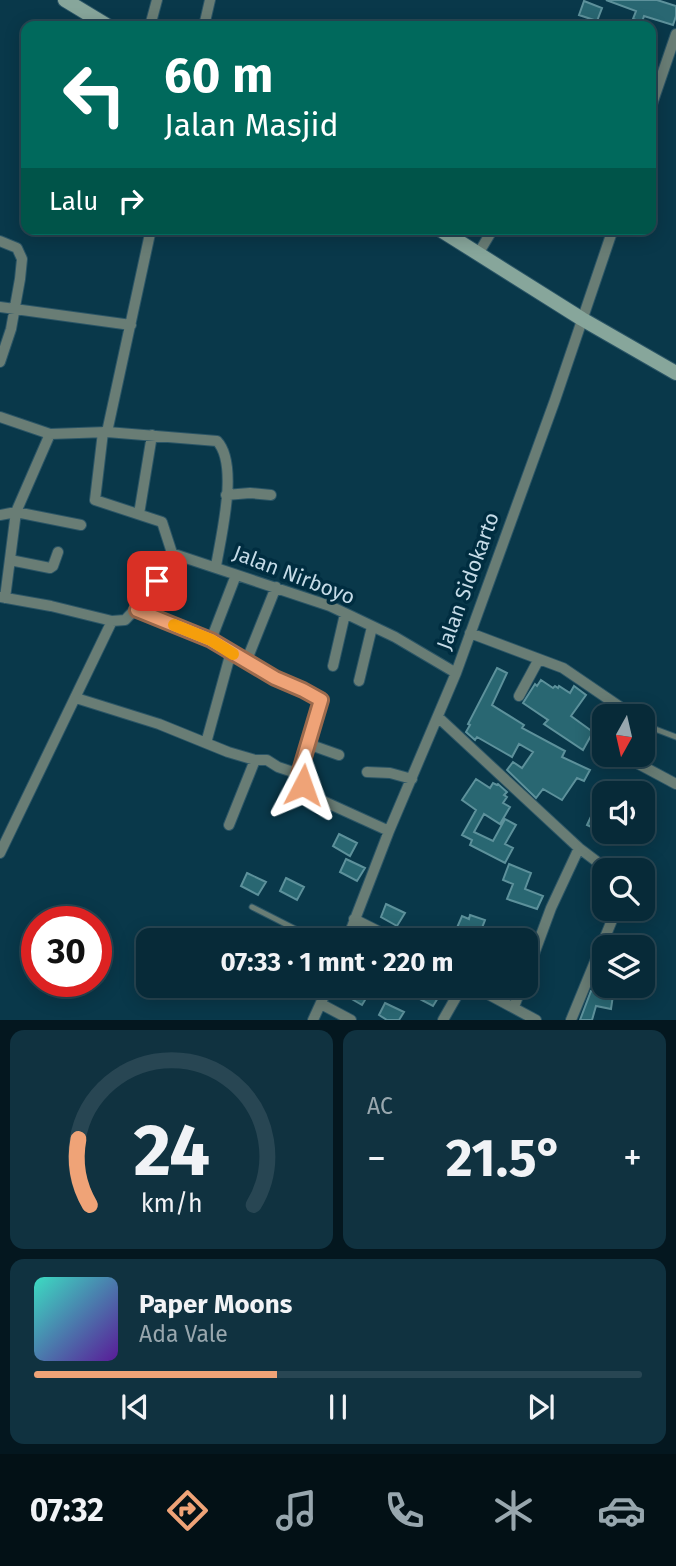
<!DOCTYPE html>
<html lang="id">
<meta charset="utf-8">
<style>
:root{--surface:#072a38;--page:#103240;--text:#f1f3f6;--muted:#98a7ae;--line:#284653;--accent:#efa377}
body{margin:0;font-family:"Fira Sans",sans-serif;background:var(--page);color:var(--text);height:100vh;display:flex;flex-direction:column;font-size:26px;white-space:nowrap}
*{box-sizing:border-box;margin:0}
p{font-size:23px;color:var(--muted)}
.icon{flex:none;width:38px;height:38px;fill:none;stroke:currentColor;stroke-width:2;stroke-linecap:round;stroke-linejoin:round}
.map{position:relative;height:1020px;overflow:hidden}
.details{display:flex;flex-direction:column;gap:10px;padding:10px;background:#04171f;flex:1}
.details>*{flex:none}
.top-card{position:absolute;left:21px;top:21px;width:635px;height:214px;border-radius:14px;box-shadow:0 4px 18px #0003,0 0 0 2px var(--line);background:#00695c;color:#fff;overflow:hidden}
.needle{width:46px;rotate:188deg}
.controls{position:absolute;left:592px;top:704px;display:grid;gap:14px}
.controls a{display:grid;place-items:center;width:63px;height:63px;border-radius:14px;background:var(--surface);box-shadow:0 4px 18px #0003,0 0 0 2px var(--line);font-size:35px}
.speed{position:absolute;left:21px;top:906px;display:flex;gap:14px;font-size:35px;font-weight:700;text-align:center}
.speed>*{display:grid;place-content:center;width:91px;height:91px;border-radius:50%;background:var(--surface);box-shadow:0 4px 18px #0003,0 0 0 2px var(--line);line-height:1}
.speed .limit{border:10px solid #d22;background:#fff;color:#111}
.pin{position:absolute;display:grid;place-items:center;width:60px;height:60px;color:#fff;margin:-30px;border-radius:14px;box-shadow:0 4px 10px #0006}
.me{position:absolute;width:77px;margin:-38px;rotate:4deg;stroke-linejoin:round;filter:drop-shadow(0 0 5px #0008)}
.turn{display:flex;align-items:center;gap:24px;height:147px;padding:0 28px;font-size:32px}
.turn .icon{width:91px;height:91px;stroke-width:2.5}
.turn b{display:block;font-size:49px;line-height:60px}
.then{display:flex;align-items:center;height:66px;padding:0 28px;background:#0003;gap:14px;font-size:26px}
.big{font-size:52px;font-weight:700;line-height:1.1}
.details .card{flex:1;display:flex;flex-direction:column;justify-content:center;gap:10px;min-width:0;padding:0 24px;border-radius:14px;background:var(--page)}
.details .dial{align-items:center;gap:0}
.dial svg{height:182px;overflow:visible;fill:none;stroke:var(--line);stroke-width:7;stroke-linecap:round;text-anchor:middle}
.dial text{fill:var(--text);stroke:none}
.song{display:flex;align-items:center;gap:21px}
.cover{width:84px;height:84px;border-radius:10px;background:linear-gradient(135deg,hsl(170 70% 55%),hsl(270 70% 35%))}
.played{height:7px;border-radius:4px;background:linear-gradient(90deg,var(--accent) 40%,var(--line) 40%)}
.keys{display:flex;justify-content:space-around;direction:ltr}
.heat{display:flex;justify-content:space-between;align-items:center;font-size:38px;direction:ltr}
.details .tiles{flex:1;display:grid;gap:10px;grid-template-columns:1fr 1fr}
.card:last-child{grid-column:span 2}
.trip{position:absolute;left:136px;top:928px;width:402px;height:70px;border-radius:14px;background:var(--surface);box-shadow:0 4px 18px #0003,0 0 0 2px var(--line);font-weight:700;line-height:70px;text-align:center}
.tab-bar{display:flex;height:112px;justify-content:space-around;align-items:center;background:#031116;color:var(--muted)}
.tab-bar .icon{width:49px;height:49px}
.tab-bar .selected{color:var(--accent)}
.tab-bar b{font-size:32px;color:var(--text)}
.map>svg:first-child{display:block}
.building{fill:#296772;stroke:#5d919b;stroke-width:2}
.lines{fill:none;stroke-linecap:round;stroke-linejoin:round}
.service-casing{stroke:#2b5566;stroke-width:7}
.minor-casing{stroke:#2b5566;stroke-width:12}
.secondary-casing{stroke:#2b5566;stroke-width:16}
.service{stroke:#697d75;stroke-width:5}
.minor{stroke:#697d75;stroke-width:10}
.secondary{stroke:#87a69b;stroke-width:14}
.route-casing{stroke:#9b6a4d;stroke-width:18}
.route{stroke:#efa377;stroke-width:12}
.slow{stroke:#f59e0b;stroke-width:12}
.labels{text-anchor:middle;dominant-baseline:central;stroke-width:7;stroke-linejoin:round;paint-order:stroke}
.street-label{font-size:21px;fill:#c5dbe7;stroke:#002d40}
</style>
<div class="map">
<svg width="676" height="1020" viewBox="0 0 676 1020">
<rect width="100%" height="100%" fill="#09384a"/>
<path class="building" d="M606,0H657L676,6V16L673,25L644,16L642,22L633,19L636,11Z
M584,1L602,8L597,21L579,15Z
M497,668L507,673L492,705L524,725L522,728L565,751L562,757L590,770L584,781L577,778L562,800L543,789L536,798L507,770L513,762L522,768L533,752L519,744L512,757L477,737L475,740L466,732L470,725L468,724Z
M541,680L553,688L555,686L558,688L559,686L570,693L574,686L586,695L571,716L593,732L583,750L544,724L548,720L523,703L535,684L537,686Z
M476,779L490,788L493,783L497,785L498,784L507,792L504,795L507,797L503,803L510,807L500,824L484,814L474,832L493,841L505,819L516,825L505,844L513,848L505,863L470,845L472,840L462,835L476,810L462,800Z
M604,789V833L587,825Z
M339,834L357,843L350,856L333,846Z
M346,859L365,868L357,881L340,872Z
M509,864L531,873L525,889L543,896L537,909L507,899L513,884L503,880Z
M247,873L266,882L258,895L241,886Z
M286,878L304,887L297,900L280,891Z
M386,904L405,913L397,926L381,917Z
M470,915L485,920L478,938L456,930L462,916L469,919Z
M350,985H374L362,1005L345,995Z
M421,985L441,993L433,1006L416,997Z
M591,991L613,995L611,1009L596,1006L592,1020H580Z
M385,1003L404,1012L399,1020H387L379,1015Z"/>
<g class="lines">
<g class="service-casing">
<path id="service" d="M642,724L676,737
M252,907L317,940"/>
</g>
<g class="minor-casing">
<path id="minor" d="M150,26L157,0
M204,26L210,0
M651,107L676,34
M0,241L17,248L22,259L20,279L11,329L0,362
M478,254L493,229
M0,307L131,325
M0,417L50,434L107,432L217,441C239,464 221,536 216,566
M103,432L95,500L162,522L173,556
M107,432L151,229
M226,495L250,493L271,495
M139,514L152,435
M0,515L16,512L81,525
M10,560L50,568L53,566L58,552
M0,597L51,606L112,621L125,620L146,598L167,561L177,555L330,606L395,637L456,673
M5,598L16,512L50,434
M137,610L211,640L275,678L303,690L321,700L299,774L303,785L312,796L389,831
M470,633L563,668L626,711L628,716
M211,640L236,575
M246,662L276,587
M333,666L345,614
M359,681L372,627
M519,696L539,659
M76,698L159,724L228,752L255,760H267L278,767L299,774
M439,718L579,848L608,870
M206,743L231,652
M308,744L339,755
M628,754L635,762L676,784
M367,772L390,773L412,779
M229,825L255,760
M0,853L112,621
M354,919L396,940
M347,940L389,831L456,673L555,400L613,229
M527,973L551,908L579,848
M471,985L536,1020
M401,991L405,985
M321,1004L351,1020
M514,1007L522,985
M313,1020L329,985
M443,1020L463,985
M571,1020L617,908"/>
</g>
<g class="secondary-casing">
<path id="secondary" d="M65,0L108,26
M439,229L582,319L676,373"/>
</g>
<use href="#service" class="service"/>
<use href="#minor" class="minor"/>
<use href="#secondary" class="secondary"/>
</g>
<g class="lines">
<g class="route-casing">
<path id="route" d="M157,581L137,610L211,640L275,678L303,690L321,700L299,774L303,785"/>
</g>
<use href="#route" class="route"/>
<path class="slow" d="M174,625L211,640L233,654"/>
</g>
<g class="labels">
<g class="street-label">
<text transform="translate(294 575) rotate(21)">Jalan Nirboyo</text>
<text transform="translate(468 581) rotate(-70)">Jalan Sidokarto</text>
</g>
</g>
</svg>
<div class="controls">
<a><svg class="needle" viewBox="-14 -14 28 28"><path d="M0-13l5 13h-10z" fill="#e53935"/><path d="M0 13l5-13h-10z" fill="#98a7ae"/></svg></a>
<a><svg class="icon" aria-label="sound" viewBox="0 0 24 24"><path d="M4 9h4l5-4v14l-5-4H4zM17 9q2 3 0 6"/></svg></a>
<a><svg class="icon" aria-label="search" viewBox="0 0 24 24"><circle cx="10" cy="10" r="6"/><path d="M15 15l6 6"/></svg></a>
<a><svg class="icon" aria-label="layers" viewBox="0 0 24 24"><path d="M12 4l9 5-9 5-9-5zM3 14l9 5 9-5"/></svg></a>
</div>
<div class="speed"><div class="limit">30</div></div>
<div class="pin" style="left:157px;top:581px;background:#d93025"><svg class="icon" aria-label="arrive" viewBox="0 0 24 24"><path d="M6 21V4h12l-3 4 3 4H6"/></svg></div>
<svg class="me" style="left:303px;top:785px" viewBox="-20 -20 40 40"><path d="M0-17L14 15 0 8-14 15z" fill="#efa377" stroke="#fff" stroke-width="4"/></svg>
<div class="trip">07:33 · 1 mnt · 220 m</div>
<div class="top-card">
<div class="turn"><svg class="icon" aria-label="left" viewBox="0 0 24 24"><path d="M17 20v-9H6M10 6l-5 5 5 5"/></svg><div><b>60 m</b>Jalan Masjid</div></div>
<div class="then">Lalu<svg class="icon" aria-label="right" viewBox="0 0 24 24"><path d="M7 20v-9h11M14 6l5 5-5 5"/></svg></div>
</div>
</div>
<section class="details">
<div class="tiles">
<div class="card dial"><svg viewBox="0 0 100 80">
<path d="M14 69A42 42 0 1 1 86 69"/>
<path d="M14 69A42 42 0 0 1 9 40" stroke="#efa377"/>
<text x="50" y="56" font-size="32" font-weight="700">24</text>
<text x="50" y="72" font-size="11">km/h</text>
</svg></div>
<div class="card"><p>AC</p>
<div class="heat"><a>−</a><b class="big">21.5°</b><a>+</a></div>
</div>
<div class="card">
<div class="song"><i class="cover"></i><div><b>Paper Moons</b><p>Ada Vale</p></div></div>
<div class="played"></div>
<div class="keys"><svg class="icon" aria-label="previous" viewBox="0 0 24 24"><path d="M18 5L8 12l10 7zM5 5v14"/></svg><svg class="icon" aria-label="pause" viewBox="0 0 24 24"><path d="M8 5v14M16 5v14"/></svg><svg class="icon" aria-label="next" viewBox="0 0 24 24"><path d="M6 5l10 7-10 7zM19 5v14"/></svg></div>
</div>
</div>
</section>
<nav class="tab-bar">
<b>07:32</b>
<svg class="icon selected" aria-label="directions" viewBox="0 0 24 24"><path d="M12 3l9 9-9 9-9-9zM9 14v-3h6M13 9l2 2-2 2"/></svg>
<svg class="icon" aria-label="music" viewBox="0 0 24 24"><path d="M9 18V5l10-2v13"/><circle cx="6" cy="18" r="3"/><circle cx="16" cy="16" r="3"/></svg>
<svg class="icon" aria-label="phone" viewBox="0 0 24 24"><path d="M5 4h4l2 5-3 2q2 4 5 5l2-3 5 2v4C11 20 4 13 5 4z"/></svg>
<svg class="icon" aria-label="climate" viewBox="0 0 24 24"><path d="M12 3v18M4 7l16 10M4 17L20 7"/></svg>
<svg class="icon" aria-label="car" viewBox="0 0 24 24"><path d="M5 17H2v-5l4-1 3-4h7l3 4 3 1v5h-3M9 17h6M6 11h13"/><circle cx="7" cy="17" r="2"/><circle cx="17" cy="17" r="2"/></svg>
</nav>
